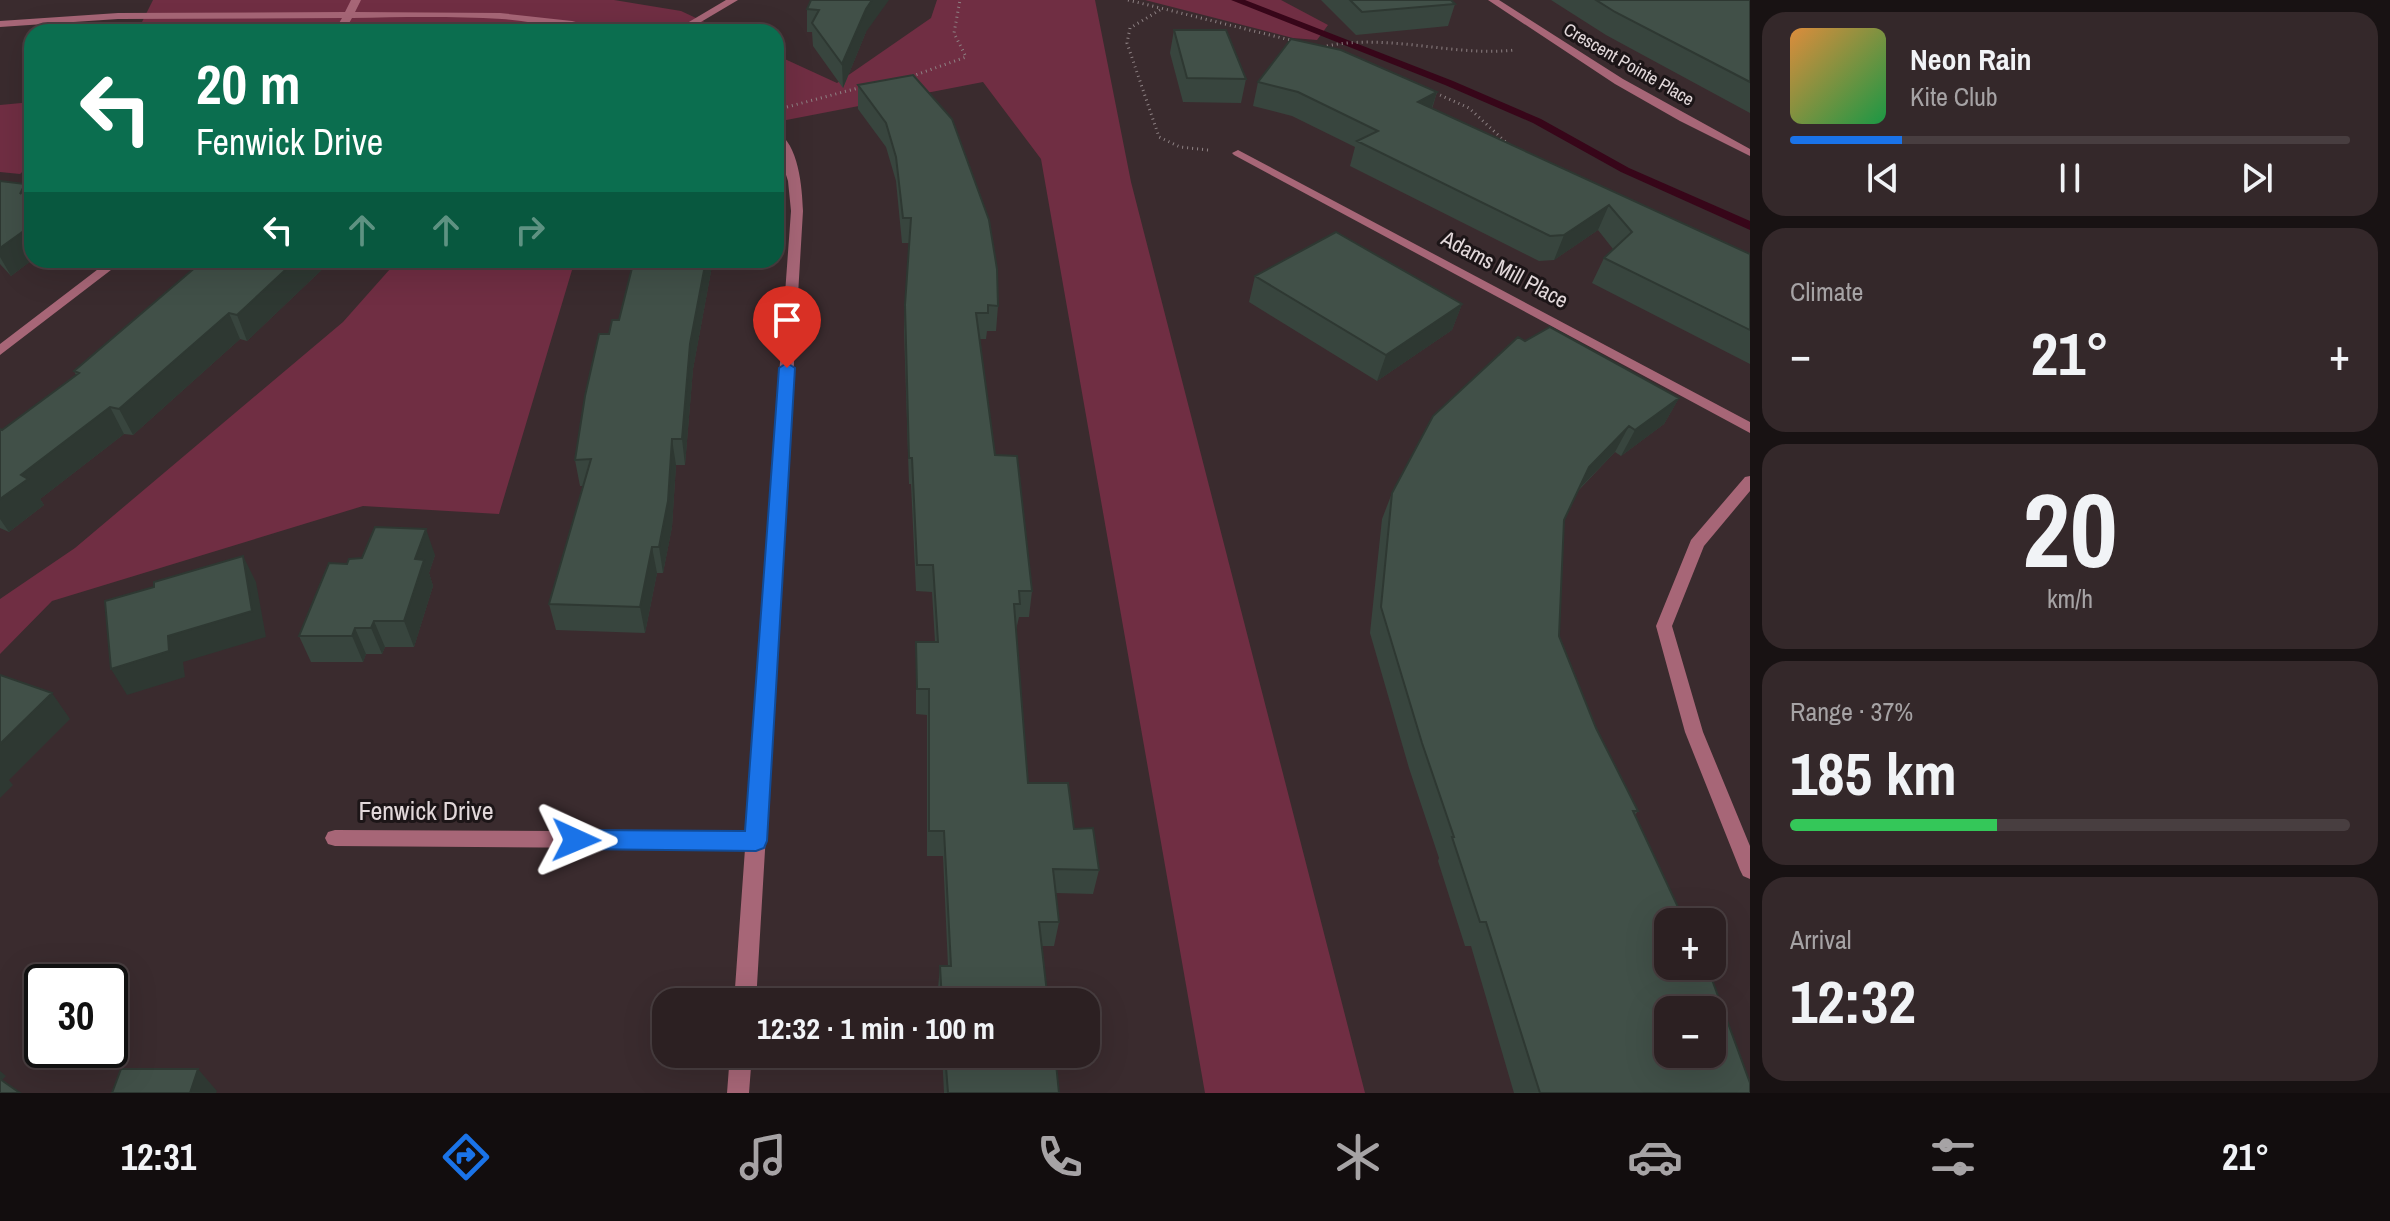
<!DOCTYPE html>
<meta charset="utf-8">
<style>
:root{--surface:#2c2022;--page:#34282a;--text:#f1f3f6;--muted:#a6a3a5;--line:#483e40;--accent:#1a73e8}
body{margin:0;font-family:"Archivo Narrow",sans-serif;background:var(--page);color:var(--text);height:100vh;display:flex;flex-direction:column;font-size:30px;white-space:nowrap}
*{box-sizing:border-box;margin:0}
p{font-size:26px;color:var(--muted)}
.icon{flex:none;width:44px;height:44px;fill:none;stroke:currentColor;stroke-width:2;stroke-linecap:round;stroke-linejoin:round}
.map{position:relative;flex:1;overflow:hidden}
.drawer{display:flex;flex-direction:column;gap:12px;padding:12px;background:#181213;width:640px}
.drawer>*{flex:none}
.banner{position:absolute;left:24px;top:24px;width:760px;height:244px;border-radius:24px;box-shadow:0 8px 32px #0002,0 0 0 2px var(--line);background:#0b6e4f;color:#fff;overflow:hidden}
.buttons{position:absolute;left:1654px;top:908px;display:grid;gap:16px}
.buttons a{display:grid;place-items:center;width:72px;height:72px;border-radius:16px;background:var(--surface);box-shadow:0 8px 32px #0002,0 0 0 2px var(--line);font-size:40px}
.speed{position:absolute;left:24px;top:964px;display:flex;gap:16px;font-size:40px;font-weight:700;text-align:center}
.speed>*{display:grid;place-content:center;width:104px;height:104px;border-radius:50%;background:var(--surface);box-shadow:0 8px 32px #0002,0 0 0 2px var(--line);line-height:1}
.speed .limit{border:4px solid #111;border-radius:12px;background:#fff;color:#111}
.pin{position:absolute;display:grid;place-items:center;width:68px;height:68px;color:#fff;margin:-82px -34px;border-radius:50% 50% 50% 0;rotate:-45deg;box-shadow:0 0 8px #0007}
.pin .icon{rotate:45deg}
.me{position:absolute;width:88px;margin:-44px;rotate:91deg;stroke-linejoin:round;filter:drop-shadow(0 0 6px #0008)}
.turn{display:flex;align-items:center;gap:28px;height:168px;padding:0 40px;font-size:36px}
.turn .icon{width:104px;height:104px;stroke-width:2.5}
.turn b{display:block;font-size:56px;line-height:68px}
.lanes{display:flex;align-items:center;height:76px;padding:0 40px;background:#0003;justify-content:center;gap:40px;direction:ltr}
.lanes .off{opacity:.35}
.big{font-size:60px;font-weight:800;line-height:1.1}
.drawer .tile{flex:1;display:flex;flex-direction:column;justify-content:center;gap:12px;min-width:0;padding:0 28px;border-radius:24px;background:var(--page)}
.drawer .dial{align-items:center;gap:0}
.dial b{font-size:104px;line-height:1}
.song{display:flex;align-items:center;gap:24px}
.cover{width:96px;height:96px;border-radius:12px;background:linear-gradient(135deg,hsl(30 70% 55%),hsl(140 70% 35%))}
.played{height:8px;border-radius:4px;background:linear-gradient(90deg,var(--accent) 20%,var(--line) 20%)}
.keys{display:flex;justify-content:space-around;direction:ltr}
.heat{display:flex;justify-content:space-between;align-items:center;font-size:44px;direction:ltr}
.charge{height:12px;border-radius:6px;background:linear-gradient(90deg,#34c759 37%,var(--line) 0)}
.trip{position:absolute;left:652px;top:988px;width:448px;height:80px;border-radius:24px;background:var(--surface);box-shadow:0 8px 32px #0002,0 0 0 2px var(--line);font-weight:800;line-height:80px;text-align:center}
.tab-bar{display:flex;height:128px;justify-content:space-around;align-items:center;background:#120d0e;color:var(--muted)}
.tab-bar .icon{width:56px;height:56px}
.tab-bar .active{color:var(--accent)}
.tab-bar b{font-size:36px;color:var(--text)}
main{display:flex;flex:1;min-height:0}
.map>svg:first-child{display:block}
.green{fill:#702e43}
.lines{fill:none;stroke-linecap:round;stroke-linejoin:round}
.stream{fill:#370619;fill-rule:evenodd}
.path{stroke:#8e8284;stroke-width:3;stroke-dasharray:1 4;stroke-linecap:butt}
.minor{fill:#a76677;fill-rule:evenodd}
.wall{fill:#38453e}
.shaded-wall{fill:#2e3832}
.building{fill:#415048;stroke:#2e3832;stroke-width:2;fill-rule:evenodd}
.route{fill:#1a73e8;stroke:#114b97;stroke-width:2}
.labels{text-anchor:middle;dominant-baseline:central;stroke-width:6;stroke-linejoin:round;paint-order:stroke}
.far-street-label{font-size:18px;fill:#e2d8da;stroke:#1c1517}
.street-label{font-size:22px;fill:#e2d8da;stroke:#1c1517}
.near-street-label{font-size:26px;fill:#e2d8da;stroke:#1c1517}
</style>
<main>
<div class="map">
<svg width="1750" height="1093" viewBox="0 0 1750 1093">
<rect width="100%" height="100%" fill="#3a2b2e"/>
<path class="green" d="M153,0H614L681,11L726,32H137Z
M937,0H1095L1131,182L1365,1093H1205L1041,159L983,82L776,122V55L837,83L931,18Z
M1145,0H1281L1328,25L1317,40L1293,38Z
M32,102V163L20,174L0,172V105Z
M398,260H575L499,514L363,506L52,601L0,654V599L75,548L343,322Z"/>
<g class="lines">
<path class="stream" d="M1231,0H1245L1453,81L1541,119L1629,168L1750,221V230L1621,172L1533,123L1445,85Z"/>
<path class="path" d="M1128,0L1294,41
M1160,10L1130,28L1127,43L1159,137L1180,147L1208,150
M1322,47C1387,32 1450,57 1515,50
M907,78L966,57L954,33L960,0
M1431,91L1469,108L1510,146
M787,107L862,87"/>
<path class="minor" d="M351,0H361L355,12L500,13L572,21L613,32C576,32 539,22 502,19C452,16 401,17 352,18L344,32H334L342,18L118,19L0,27V21L118,13L345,12Z
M726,0H738L684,32H672Z
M1488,0H1499L1623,79L1750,149V156L1680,121L1615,84Z
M776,131C799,144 802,187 803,211L756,1002H734L745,849L335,846L328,844L325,838L328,832L335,830L746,832L791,211L788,181L776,144Z
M1238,150L1750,422V433L1234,155L1232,153Z
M110,260H124L0,355V344Z
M1750,476V491L1704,546L1672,626L1703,732L1750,846V879L1743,876L1740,870L1685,732L1656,626L1691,540L1745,477Z
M730,1054H752L749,1093H727Z"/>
</g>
<path class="wall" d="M811,0L866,32L843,88L813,46L812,32H807V9Z
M1321,0H1451L1455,4L1448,26L1356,35Z
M1551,0H1750V113L1606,35Z
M1174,30L1246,79L1241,103L1183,102L1170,53Z
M913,75L998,306L996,331H987L986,339H980L995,455L1032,591L1029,617H1019L1016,630L1028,783L1074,829L1099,870L1093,894L1056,893L1059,922L1054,946H1042L1048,1002H939L938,989L940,966H948L943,856H927V715L916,714V642H935L932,592L916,591L911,484H909L904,331L905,305L909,243H902L896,181L886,147L858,109V85Z
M1258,82L1437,92L1432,109L1750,254V364L1592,283L1604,258L1613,249L1598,230L1554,260L1539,261L1350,166L1355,147L1292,116L1253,106Z
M0,181L27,188L32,182V260L11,276L0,264Z
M332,260L247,341L240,339L133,435L124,434L40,499L44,505L9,532L0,528V429L2,430L76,375L74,371Z
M712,266L693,369L685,465H676L672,527L663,573H657L645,633L556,630L549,604L583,486H580L575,460L609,334L619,320Z
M1255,276L1462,304L1452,330L1377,381L1249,302Z
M1525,341L1679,398L1664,424L1621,456L1615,452L1578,491L1564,520L1559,636L1596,728L1638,811L1635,815L1750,1093H1514L1471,946H1465L1438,861L1439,858L1409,768L1370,633L1382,519L1392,493Z
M435,555L429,573L433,586L414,647H385L382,654H366L363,662H311L299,636L347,564Z
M942,1054H1055L1059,1093H944Z"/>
<path class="shaded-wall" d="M872,0H889L866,32L843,88L842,64L866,9Z
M1437,92L1429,116L1418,102Z
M1609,205L1598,230L1554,260L1564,235Z
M32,225V260L11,276L0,257V248Z
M296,260H332L247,341L237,315Z
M706,260H712V266L693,369L685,465L682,439L690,344Z
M1462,304L1452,330L1377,381L1386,355Z
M229,313L240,339L133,435L119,409Z
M1679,398L1664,424L1621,456L1635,430Z
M110,407L124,434L40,499L44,505L9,532L0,519V499L21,475Z
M1629,426L1615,452L1575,493L1589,467Z
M672,439L676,465L672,527L663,573L659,547Z
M426,529L435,555L429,573L433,586L414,647L404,621L415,559Z
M652,547L657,573L645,633L640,607Z
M243,556L256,582L266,637L183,662L185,677L127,695L111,669L168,636Z
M374,621L385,647L382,654L371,628Z
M355,628L366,654L363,662L352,636Z
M52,693L70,719L9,780L13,785L0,798V744Z
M198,1069L217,1091L216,1093H190Z
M0,1071L6,1076L0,1082Z"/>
<path class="building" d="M811,0H872L866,9L842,64L812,23L819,10L807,9Z
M1350,0H1451L1455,4L1362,12Z
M1596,0H1750V82L1615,12Z
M1174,30H1226L1246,79L1187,78Z
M1291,39L1341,50L1437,92L1418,102L1750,254V330L1604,258L1632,232L1609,205L1564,235L1550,236L1357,141L1378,131L1298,92L1258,82Z
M913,75L952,119L989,220L997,269L998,306L988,305V313H976L995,455L1017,456L1032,591H1019L1020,604H1014L1028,783H1068L1074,829L1093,828L1099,870L1053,869L1059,922H1039L1048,1002H942L940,966H951L944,831H929V689H917L916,642H938L933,565H917L912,458H909L905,305L911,218H903L896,157L886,123L858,85Z
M0,181L25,184L20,194L32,182V225L0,248Z
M1336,232L1462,304L1386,355L1255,276Z
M204,260H296L237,315L229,313L119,409L110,407L21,475L28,479L0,499V429L2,430L79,373L74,371Z
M634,260H706L690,344L682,439H672L668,501L659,547H652L640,607L549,604L591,459L575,460L585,396L599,334H609L612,320H619Z
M1550,327L1679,398L1635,430L1629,426L1589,467L1564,520L1559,636L1596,728L1638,811H1633L1685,922H1668V966H1707L1750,1083V1093H1540L1486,922H1480L1452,837H1454L1422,743L1381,607L1392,493L1433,416L1518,337L1525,341ZM1668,1010H1712V1054H1668Z
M375,527L426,529L415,559L424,560L404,621H374L371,628H355L352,636H299L329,563L347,564L349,559L362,558Z
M243,556L252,611L168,636L169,651L111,669L105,601L154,587V582Z
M0,675L52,693L0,744Z
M945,1054H1055L1059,1093H948Z
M121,1069H198L190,1093H112Z
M0,1079L20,1093H0Z"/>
<path class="route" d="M787,363L795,368L767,841L764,848L756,851L576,849L568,846L565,840L568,833L576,830L745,831L779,368Z"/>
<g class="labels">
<g class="far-street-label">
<text transform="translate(1629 64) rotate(30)">Crescent Pointe Place</text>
</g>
<g class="street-label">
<text transform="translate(1505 269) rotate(28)">Adams Mill Place</text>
</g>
<g class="near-street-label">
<text x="426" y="810">Fenwick Drive</text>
</g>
</g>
</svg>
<div class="buttons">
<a>+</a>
<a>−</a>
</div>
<div class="speed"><div class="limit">30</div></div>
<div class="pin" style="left:787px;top:368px;background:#d93025"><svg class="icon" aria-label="arrive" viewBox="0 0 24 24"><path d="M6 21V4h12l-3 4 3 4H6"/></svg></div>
<svg class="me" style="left:576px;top:840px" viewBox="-20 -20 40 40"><path d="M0-17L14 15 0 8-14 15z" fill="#1a73e8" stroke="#fff" stroke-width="4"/></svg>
<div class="trip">12:32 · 1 min · 100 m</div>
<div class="banner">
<div class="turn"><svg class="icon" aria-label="left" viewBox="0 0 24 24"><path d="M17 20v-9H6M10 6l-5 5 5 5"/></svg><div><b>20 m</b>Fenwick Drive</div></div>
<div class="lanes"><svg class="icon" aria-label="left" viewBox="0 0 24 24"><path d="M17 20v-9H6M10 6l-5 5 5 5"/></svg><svg class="icon off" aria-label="ahead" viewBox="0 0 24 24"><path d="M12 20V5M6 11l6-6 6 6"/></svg><svg class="icon off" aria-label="ahead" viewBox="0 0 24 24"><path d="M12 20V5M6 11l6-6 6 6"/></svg><svg class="icon off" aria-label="right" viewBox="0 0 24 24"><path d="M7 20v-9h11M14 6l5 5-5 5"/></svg></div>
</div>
</div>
<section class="drawer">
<div class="tile">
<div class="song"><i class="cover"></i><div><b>Neon Rain</b><p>Kite Club</p></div></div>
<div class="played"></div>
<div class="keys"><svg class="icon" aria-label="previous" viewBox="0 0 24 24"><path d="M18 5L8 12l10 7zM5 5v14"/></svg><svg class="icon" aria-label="pause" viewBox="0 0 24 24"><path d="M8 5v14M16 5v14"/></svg><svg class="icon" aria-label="next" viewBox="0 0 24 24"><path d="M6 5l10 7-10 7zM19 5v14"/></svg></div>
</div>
<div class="tile"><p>Climate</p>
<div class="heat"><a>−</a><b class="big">21°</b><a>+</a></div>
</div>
<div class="tile dial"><b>20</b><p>km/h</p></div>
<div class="tile"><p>Range · 37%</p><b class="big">185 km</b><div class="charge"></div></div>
<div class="tile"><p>Arrival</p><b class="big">12:32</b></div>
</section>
</main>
<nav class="tab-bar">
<b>12:31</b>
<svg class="icon active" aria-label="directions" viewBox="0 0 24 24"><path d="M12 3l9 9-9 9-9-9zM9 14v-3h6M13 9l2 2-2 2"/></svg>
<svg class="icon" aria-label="music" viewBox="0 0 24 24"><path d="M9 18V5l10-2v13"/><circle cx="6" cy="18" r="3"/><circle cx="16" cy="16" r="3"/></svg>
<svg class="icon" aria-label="phone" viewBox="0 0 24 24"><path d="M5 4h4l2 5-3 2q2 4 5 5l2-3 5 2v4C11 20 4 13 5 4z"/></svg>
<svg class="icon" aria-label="climate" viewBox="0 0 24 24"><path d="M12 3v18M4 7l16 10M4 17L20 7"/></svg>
<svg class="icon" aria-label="car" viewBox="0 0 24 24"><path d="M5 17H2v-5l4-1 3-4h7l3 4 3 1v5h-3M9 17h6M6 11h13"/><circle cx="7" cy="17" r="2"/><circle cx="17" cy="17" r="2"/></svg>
<svg class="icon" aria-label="filters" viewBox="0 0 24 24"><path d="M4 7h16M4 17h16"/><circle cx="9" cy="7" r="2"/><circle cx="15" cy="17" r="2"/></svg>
<b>21°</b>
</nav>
